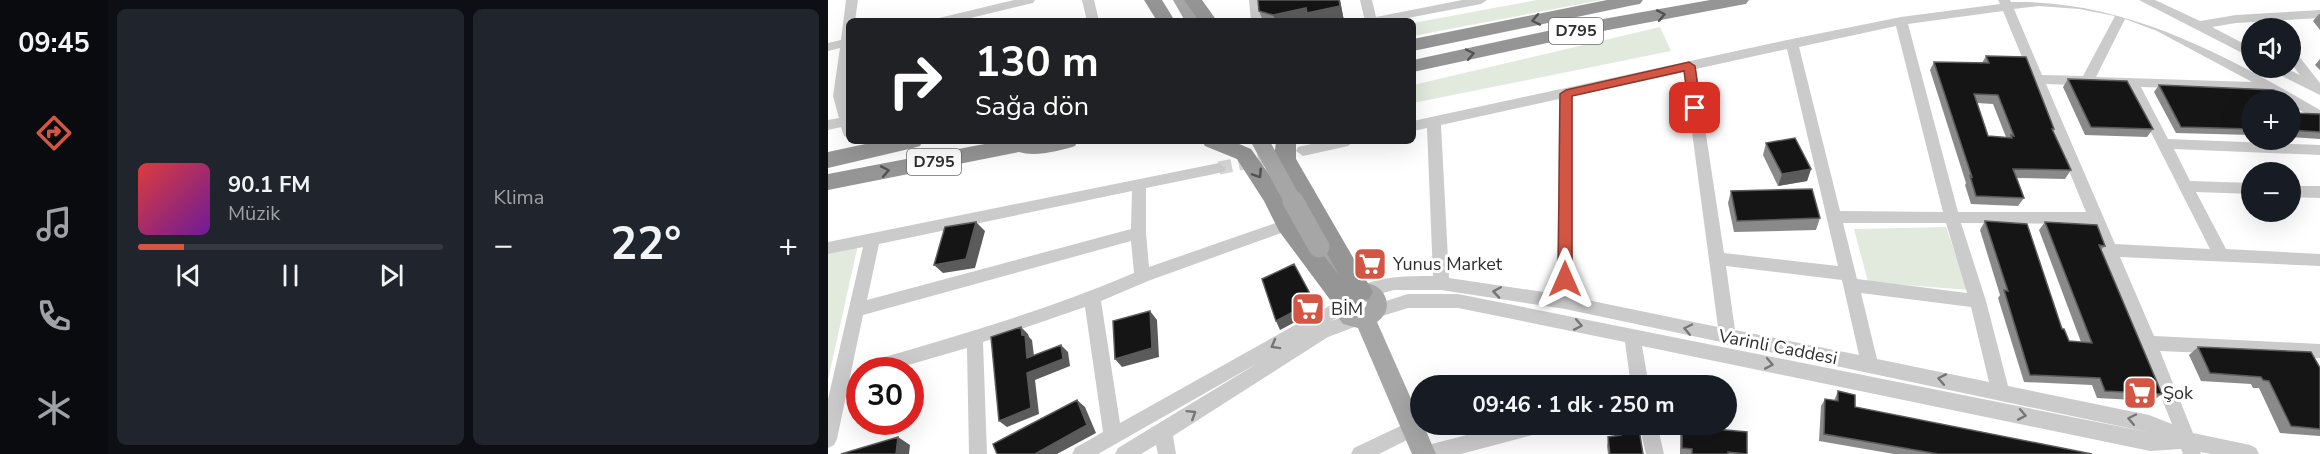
<!DOCTYPE html>
<html lang="tr">
<meta charset="utf-8">
<style>
:root{--surface:#171b24;--page:#20242c;--text:#f1f3f6;--muted:#9ea1a6;--line:#363941;--accent:#d35543}
body{margin:0;font-family:"Nunito Sans",sans-serif;background:var(--page);color:var(--text);height:100vh;display:flex;flex-direction:column;font-size:22px;white-space:nowrap}
*{box-sizing:border-box;margin:0}
p{font-size:20px;color:var(--muted)}
.icon{flex:none;width:33px;height:33px;fill:none;stroke:currentColor;stroke-width:2;stroke-linecap:round;stroke-linejoin:round}
.map{position:relative;flex:1;overflow:hidden}
.panel{display:flex;flex-direction:column;gap:9px;padding:9px;background:#0d0f14;width:720px}
.panel>*{flex:none}
.top-card{position:absolute;left:18px;top:18px;width:570px;height:126px;border-radius:9px;box-shadow:0 6px 24px #0002;background:#202124;color:#fff;overflow:hidden}
.tools{position:absolute;left:1413px;top:18px;display:grid;gap:12px}
.tools a{display:grid;place-items:center;width:60px;height:60px;border-radius:50%;background:var(--surface);box-shadow:0 6px 24px #0002;font-size:30px}
.speed{position:absolute;left:18px;top:357px;display:flex;gap:12px;font-size:30px;font-weight:700;text-align:center}
.speed>*{display:grid;place-content:center;width:78px;height:78px;border-radius:50%;background:var(--surface);box-shadow:0 6px 24px #0002;line-height:1}
.speed .limit{border:9px solid #d22;background:#fff;color:#111}
.pin{position:absolute;display:grid;place-items:center;width:51px;height:51px;color:#fff;margin:-26px;border-radius:12px;box-shadow:0 3px 9px #0006}
.me{position:absolute;width:66px;margin:-33px;rotate:0deg;stroke-linejoin:round;filter:drop-shadow(0 0 4px #0008)}
.turn{display:flex;align-items:center;gap:21px;height:126px;padding:0 30px;font-size:27px}
.turn .icon{width:78px;height:78px;stroke-width:2.5}
.turn b{display:block;font-size:42px;line-height:51px}
.big{font-size:45px;font-weight:700;line-height:1.1}
.panel .card{flex:1;display:flex;flex-direction:column;justify-content:center;gap:9px;min-width:0;padding:0 21px;border-radius:9px;background:var(--page)}
.song{display:flex;align-items:center;gap:18px}
.cover{width:72px;height:72px;border-radius:9px;background:linear-gradient(135deg,hsl(0 70% 55%),hsl(280 70% 35%))}
.played{height:6px;border-radius:3px;background:linear-gradient(90deg,var(--accent) 15%,var(--line) 15%)}
.keys{display:flex;justify-content:space-around;direction:ltr}
.heat{display:flex;justify-content:space-between;align-items:center;font-size:33px;direction:ltr}
.panel .tiles{flex:1;display:grid;gap:9px;grid-template-columns:repeat(2,1fr)}
.trip{position:absolute;left:582px;top:375px;width:327px;height:60px;border-radius:30px;background:var(--surface);box-shadow:0 6px 24px #0002;font-weight:700;line-height:60px;text-align:center}
main{display:flex;flex:1;min-height:0}
.dock{display:flex;flex-direction:column;width:108px;justify-content:space-around;align-items:center;background:#090b0e;color:var(--muted)}
.dock .icon{width:42px;height:42px}
.dock .current{color:var(--accent)}
.dock b{font-size:27px;color:var(--text)}
.map>svg:first-child{display:block}
.green{fill:#e2eade}
.lines{fill:none;stroke-linecap:round;stroke-linejoin:round}
.minor-tunnel{stroke:#d5d5d5;stroke-width:13;stroke-dasharray:13 7;stroke-linecap:butt}
.minor{fill:#cbcbcb;fill-rule:evenodd}
.major{fill:#a6a6a6;fill-rule:evenodd}
.highway{fill:#959595;fill-rule:evenodd}
.major-bridge-far1{stroke:#a6a6a6;stroke-width:17}
.major-bridge{stroke:#a6a6a6;stroke-width:21}
.wall{fill:#8a8a8a;fill-rule:evenodd}
.shaded-wall{fill:#5b5b5b}
.building{fill:#151515;stroke:#5b5b5b;stroke-width:1.5;fill-rule:evenodd}
.oneway{stroke:#525252}
.oneway2{stroke:#757575}
.route{fill:#d35543;stroke:#89372c;stroke-width:1.5}
.labels{text-anchor:middle;dominant-baseline:central;stroke-width:6;stroke-linejoin:round;paint-order:stroke}
.shield{fill:#fff;stroke:#6d6d6d;stroke-width:1.5}
.shield-label{font-size:16px;font-weight:bold;fill:#2e2e2e}
.poi-label{font-size:18px;fill:#2e2e2e;stroke:#fff;text-anchor:start}
.street-label{font-size:18px;fill:#2e2e2e;stroke:#fff}
</style>
<main>
<nav class="dock">
<b>09:45</b>
<svg class="icon current" aria-label="directions" viewBox="0 0 24 24"><path d="M12 3l9 9-9 9-9-9zM9 14v-3h6M13 9l2 2-2 2"/></svg>
<svg class="icon" aria-label="music" viewBox="0 0 24 24"><path d="M9 18V5l10-2v13"/><circle cx="6" cy="18" r="3"/><circle cx="16" cy="16" r="3"/></svg>
<svg class="icon" aria-label="phone" viewBox="0 0 24 24"><path d="M5 4h4l2 5-3 2q2 4 5 5l2-3 5 2v4C11 20 4 13 5 4z"/></svg>
<svg class="icon" aria-label="climate" viewBox="0 0 24 24"><path d="M12 3v18M4 7l16 10M4 17L20 7"/></svg>
</nav>
<section class="panel">
<div class="tiles">
<div class="card">
<div class="song"><i class="cover"></i><div><b>90.1 FM</b><p>Müzik</p></div></div>
<div class="played"></div>
<div class="keys"><svg class="icon" aria-label="previous" viewBox="0 0 24 24"><path d="M18 5L8 12l10 7zM5 5v14"/></svg><svg class="icon" aria-label="pause" viewBox="0 0 24 24"><path d="M8 5v14M16 5v14"/></svg><svg class="icon" aria-label="next" viewBox="0 0 24 24"><path d="M6 5l10 7-10 7zM19 5v14"/></svg></div>
</div>
<div class="card"><p>Klima</p>
<div class="heat"><a>−</a><b class="big">22°</b><a>+</a></div>
</div>
</div>
</section>
<div class="map">
<svg width="1492" height="454" viewBox="0 0 1492 454">
<rect width="100%" height="100%" fill="#fff"/>
<path class="green" d="M709,0H774L585,36V23Z
M832,27L843,51L585,103V85Z
M1118,227L1140,290L1040,282L1026,229Z
M30,245L0,380V252Z"/>
<g class="lines">
<path class="minor-tunnel" d="M391,168L453,156"/>
<path class="minor" d="M18,0H30L27,21H21L19,96L21,106V138L16,136L13,127L0,130V120L11,118L5,96L12,48L0,51V43L13,40Z
M186,0H207L205,3L130,21H109L111,18Z
M254,0H266L271,21H259Z
M421,0H433L435,21H423Z
M532,0H544L548,17L634,0H659L653,4L564,21H537Z
M1170,0H1182L1183,2C1298,0 1397,55 1492,110V121L1462,105V100H1455L1438,91L1313,87L1340,139L1492,145V155L1346,149L1362,181L1424,183V194L1368,192L1398,249L1492,254V266L1292,257L1326,336L1492,344V358L1332,351L1365,433L1422,445L1428,448L1431,454H1383L1372,452L1373,454H1355L1353,449L1322,451L814,346L821,386H803L797,342L630,308H580L548,318L542,316L540,311L542,306L580,294H630L1324,433L904,344L900,345L893,342L737,309L613,290H566L537,298L531,296L529,291L531,286C556,276 579,276 605,276L599,128L585,131V121L964,39L1073,17L1172,4ZM1211,6L1251,9L1287,16L1255,76L1214,75L1186,9ZM1175,11L1258,212H1130L1080,24ZM1297,19L1329,31L1424,82L1268,77ZM1068,26L1115,212L1012,211L971,47ZM959,49L1010,266L896,253L868,69ZM856,72L890,327L745,297V96ZM1218,84L1300,87L1382,249L1287,244ZM731,99L729,294L621,278L613,125ZM1015,223H1118L1139,293L1029,279ZM1133,223L1263,224L1344,424L1321,415L1180,386L1158,301ZM898,266L1014,280L1031,355L907,330ZM1033,293L1143,307L1161,382L1049,359Z
M1311,0H1327L1372,21L1408,15L1492,10V18L1408,23L1384,27L1424,48V58Z
M1462,49L1466,50L1492,83V95L1444,71L1442,68H1457L1472,75L1462,62Z
M497,141H527L520,146L475,156L468,151L470,147Z
M391,163L398,168L396,172L318,188V233L321,267L459,219L464,221L466,225L464,229L320,281L273,301L292,423L510,301L516,299L522,301L524,306L522,311L503,321L526,313L532,315L534,320L532,325L500,337L345,436L348,454H330L328,445L313,454H287L290,448L430,363L270,454H244L247,448L275,432L257,307L155,342L159,454H141L139,348L63,370L32,372L33,365L39,362C129,336 220,310 306,273L303,241L35,315L9,439L6,445L0,448V399L35,247L0,254V242ZM304,191L303,229L39,300L51,244Z
M1462,186H1492V198L1462,197Z
M585,420L591,422L594,428L591,434L551,454H523L526,448Z
M681,424H725L722,430L716,432L633,454H591L594,448L600,445Z
M811,424H829L836,454H818Z"/>
<path class="major" d="M345,0H361L373,21H357Z
M491,239L498,241L528,284C553,277 571,306 549,322L592,419V424H595L608,454H584L530,328L515,324L505,310L512,294L481,247L484,241ZM534,300L539,302L538,306L534,310L528,309V305Z"/>
<path class="highway" d="M316,0H334L347,21H329Z
M356,0H374L389,21H371Z
M779,0H815L812,4L806,5L585,51V39Z
M882,0H921L918,4L912,5L775,31L585,72V60L775,19Z
M51,141H95L92,146L85,148L0,168V152Z
M172,141H250L247,146C232,151 207,157 191,152L0,190V174Z
M374,141H404L423,149L453,191L467,219L511,275L446,159L448,141H468V159L541,285L545,292L541,299L529,301L527,309L518,312L509,309L451,231L436,201L409,159L377,146Z"/>
<path class="major-bridge-far1" d="M432,141L466,203"/>
<path class="major-bridge" d="M465,201L491,247"/>
</g>
<path class="wall" d="M430,0H512L516,21H435L431,11Z
M1491,14H1492V30L1485,21Z
M1158,56L1226,129L1225,131L1243,170L1237,179L1189,178L1196,198L1190,206L1143,204L1137,185L1138,183L1102,70L1106,62L1154,63ZM1149,103L1165,104L1178,137L1160,136Z
M1492,59V70L1487,65Z
M1240,79L1325,129L1319,137L1257,135L1235,87Z
M1331,85L1424,100V135L1348,133L1326,92Z
M1462,113L1492,114V139L1462,137Z
M938,143L983,169L979,181L950,186L935,155Z
M903,191L992,218L988,230L906,232L900,203Z
M1157,221L1234,329L1241,341L1253,342L1211,230L1217,222L1277,246L1273,250L1334,394L1325,401L1269,398L1264,385L1196,382L1170,298L1172,295L1152,230Z
M1370,347L1492,368V436L1452,433L1431,388H1425L1423,384L1373,381L1361,355Z
M1010,391L1027,407L1264,454H1066L991,441L993,406L997,399L1006,401Z
M854,426L919,454H852V432Z
M793,431L815,454H780L779,446L780,437L792,436Z"/>
<path class="shaded-wall" d="M512,0L516,21H448L445,15Z
M983,169L979,181L950,186L954,174Z
M148,222L157,231L147,268L115,273L106,265Z
M486,301L490,310L452,330L448,321Z
M322,311L329,320L331,357L294,367L287,359Z
M193,327L200,334L201,337L204,340L207,364L199,358Z
M233,345L240,352L242,366L207,380L211,414L179,427L171,421L199,373Z
M249,400L257,407L268,433L229,454H207Z
M70,437L82,445L81,454H68Z"/>
<path class="building" d="M430,0H511L512,6L479,13L478,8L445,15L431,11Z
M1158,56L1198,57L1226,129H1224L1243,170L1185,169L1196,198L1148,196L1142,176L1144,177L1106,62L1161,63ZM1146,94L1170,95L1186,136L1183,135L1184,138L1160,136Z
M1240,79L1299,81L1325,129L1263,127Z
M1331,85L1446,90L1453,100H1424V129L1353,127Z
M1462,113L1492,114V132L1462,130Z
M967,138L983,169L954,174L938,143Z
M984,189L992,218L909,221L903,191Z
M1157,221L1199,224L1234,329H1236L1241,341L1264,343L1217,222L1269,225L1277,246L1271,245L1334,394L1277,391L1272,378L1202,375L1176,290L1180,291Z
M148,222L138,259L106,265L117,227Z
M466,264L486,301L448,321L434,279Z
M322,311L324,348L287,359L285,321Z
M193,327L194,335L197,334L199,358L233,345L235,359L199,373L203,408L171,421L163,337Z
M1370,347L1483,352L1492,368V429L1463,426L1441,381L1435,380L1433,377L1382,373Z
M1010,391L1027,395V407L1264,454H1110L996,434L997,399L1010,401Z
M249,400L259,425L207,454H169L165,444Z
M854,426L919,432V454L900,452V454H864V449L854,448Z
M811,429L815,454H782L780,437L793,435V431Z
M70,437L68,454H13Z"/>
<defs><path id="oneway-chevron" d="M-2-3.5L2.5 0L-2 3.5" fill="none" stroke-width="1.6" stroke-linecap="round" stroke-linejoin="round" transform="scale(1.5)"/></defs>
<g class="oneway">
<use href="#oneway-chevron" transform="translate(833 15) rotate(-11)"/>
<use href="#oneway-chevron" transform="translate(708 20) rotate(169)"/>
<use href="#oneway-chevron" transform="translate(642 54) rotate(-12)"/>
<use href="#oneway-chevron" transform="translate(57 171) rotate(-11)"/>
<use href="#oneway-chevron" transform="translate(430 174) rotate(57)"/>
</g>
<g class="oneway2">
<use href="#oneway-chevron" transform="translate(669 292) rotate(-171)"/>
<use href="#oneway-chevron" transform="translate(750 325) rotate(11)"/>
<use href="#oneway-chevron" transform="translate(860 329) rotate(-168)"/>
<use href="#oneway-chevron" transform="translate(447 345) rotate(151)"/>
<use href="#oneway-chevron" transform="translate(941 364) rotate(11)"/>
<use href="#oneway-chevron" transform="translate(1114 379) rotate(-169)"/>
<use href="#oneway-chevron" transform="translate(364 414) rotate(-32)"/>
<use href="#oneway-chevron" transform="translate(1194 415) rotate(11)"/>
<use href="#oneway-chevron" transform="translate(1304 419) rotate(-168)"/>
</g>
<path class="route" d="M861,62L867,66L873,108L872,111L867,113L861,108L856,71L744,96V279L742,283H732L730,279L732,94L738,90Z"/>
<defs>
<g id="supermarket-square" transform="scale(1.725)"><rect x="-9" y="-9" width="18" height="18" rx="4" fill="#d35543" stroke="#fff"/><path d="M-6-5.5h2.5l.6 2H6L4.5 2H-2.5L-4.4-4H-6ZM-1.5 3.2a1.3 1.3 0 1 0 .1 0ZM3 3.2a1.3 1.3 0 1 0 .1 0Z" fill="#fff"/></g>
</defs>
<g fill-rule="evenodd">
<use href="#supermarket-square" x="542" y="264"/>
<use href="#supermarket-square" x="480" y="309"/>
<use href="#supermarket-square" x="1312" y="393"/>
</g>
<g class="labels">
<g class="shield">
<rect x="721" y="18" width="54" height="26" rx="4.5"/>
<rect x="79" y="149" width="54" height="26" rx="4.5"/>
</g>
<g class="shield-label">
<text x="748" y="31">D795</text>
<text x="106" y="162">D795</text>
</g>
<g class="poi-label">
<text x="565" y="264">Yunus Market</text>
<text x="503" y="309">BİM</text>
<text x="1335" y="393">Şok</text>
</g>
<g class="street-label">
<text transform="translate(950 347) rotate(11)">Varinli Caddesi</text>
</g>
</g>
</svg>
<div class="tools">
<a><svg class="icon" aria-label="sound" viewBox="0 0 24 24"><path d="M4 9h4l5-4v14l-5-4H4zM17 9q2 3 0 6"/></svg></a>
<a>+</a>
<a>−</a>
</div>
<div class="speed"><div class="limit">30</div></div>
<div class="pin" style="left:867px;top:108px;background:#d93025"><svg class="icon" aria-label="arrive" viewBox="0 0 24 24"><path d="M6 21V4h12l-3 4 3 4H6"/></svg></div>
<svg class="me" style="left:737px;top:279px" viewBox="-20 -20 40 40"><path d="M0-17L14 15 0 8-14 15z" fill="#d35543" stroke="#fff" stroke-width="4"/></svg>
<div class="trip">09:46 · 1 dk · 250 m</div>
<div class="top-card">
<div class="turn"><svg class="icon" aria-label="right" viewBox="0 0 24 24"><path d="M7 20v-9h11M14 6l5 5-5 5"/></svg><div><b>130 m</b>Sağa dön</div></div>
</div>
</div>
</main>
